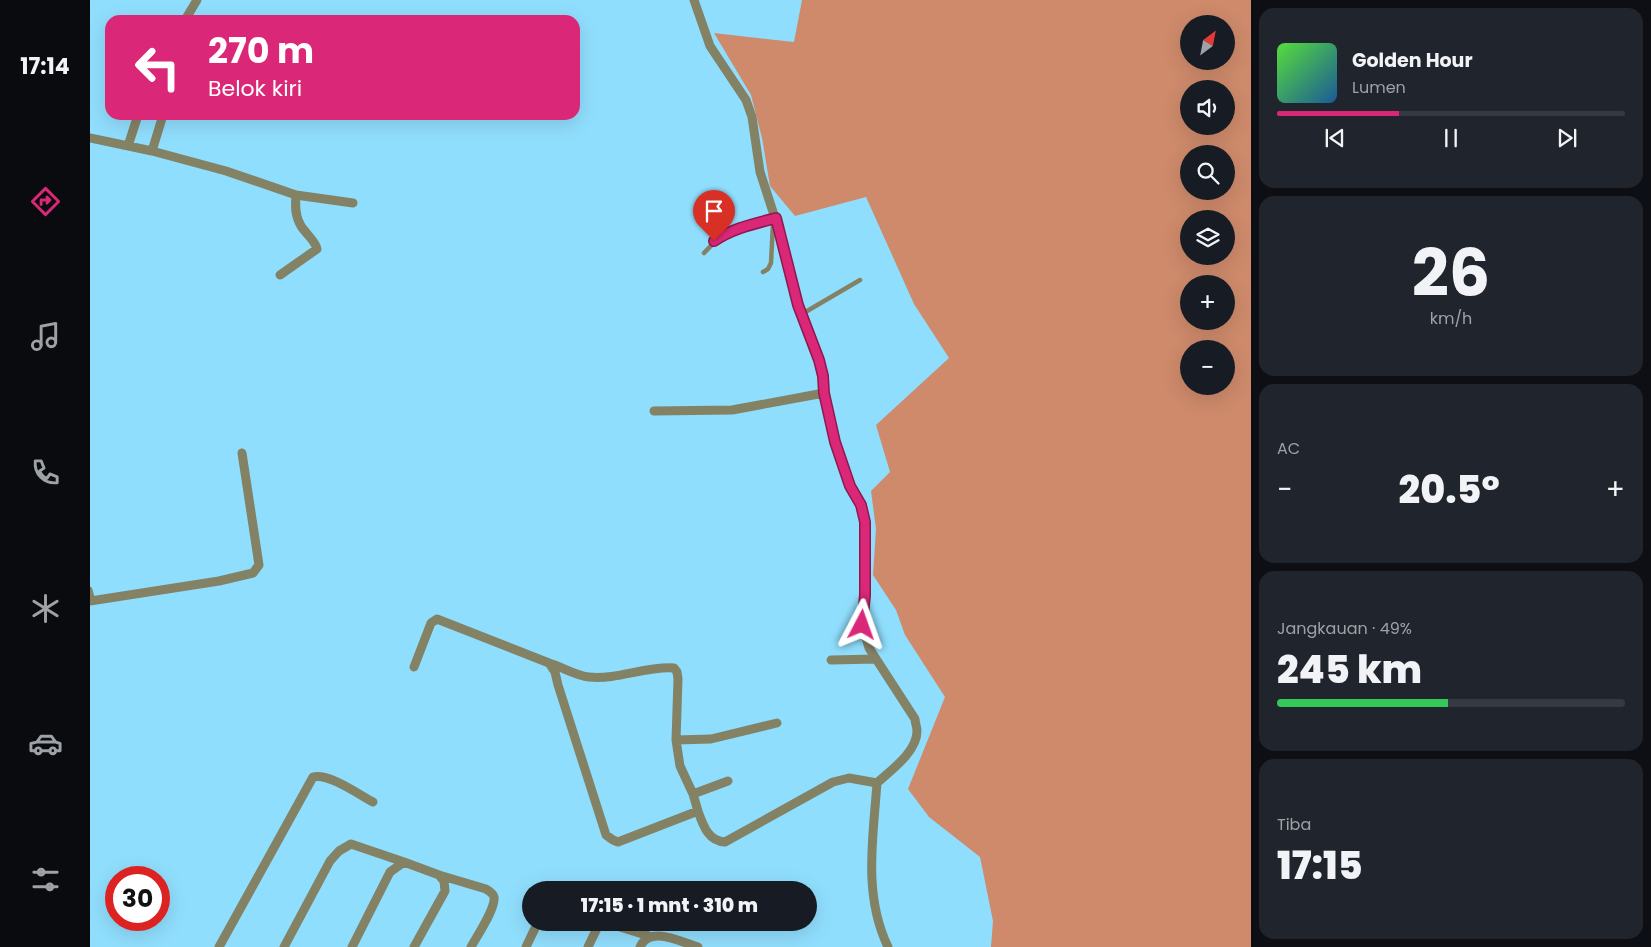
<!DOCTYPE html>
<html lang="id">
<meta charset="utf-8">
<style>
:root{--surface:#171b24;--page:#20242c;--text:#f1f3f6;--muted:#9ea1a6;--line:#363941;--accent:#db2777}
body{margin:0;font-family:Poppins,sans-serif;background:var(--page);color:var(--text);height:100vh;display:flex;flex-direction:column;font-size:19px;white-space:nowrap}
*{box-sizing:border-box;margin:0}
p{font-size:16px;color:var(--muted)}
.icon{flex:none;width:28px;height:28px;fill:none;stroke:currentColor;stroke-width:2;stroke-linecap:round;stroke-linejoin:round}
.map{position:relative;flex:1;overflow:hidden}
.sheet{display:flex;flex-direction:column;gap:8px;padding:8px;background:#0d0f14;width:400px}
.sheet>*{flex:none}
.banner{position:absolute;left:15px;top:15px;width:475px;height:105px;border-radius:15px;box-shadow:0 5px 20px #0002;background:#db2777;color:#fff;overflow:hidden}
.needle{width:32px;rotate:32deg}
.buttons{position:absolute;left:1090px;top:15px;display:grid;gap:10px}
.buttons a{display:grid;place-items:center;width:55px;height:55px;border-radius:50%;background:var(--surface);box-shadow:0 5px 20px #0002;font-size:25px}
.speed{position:absolute;left:15px;top:866px;display:flex;gap:10px;font-size:25px;font-weight:700;text-align:center}
.speed>*{display:grid;place-content:center;width:65px;height:65px;border-radius:50%;background:var(--surface);box-shadow:0 5px 20px #0002;line-height:1}
.speed .limit{border:8px solid #d22;background:#fff;color:#111}
.pin{position:absolute;display:grid;place-items:center;width:42px;height:42px;color:#fff;margin:-51px -21px;border-radius:50% 50% 50% 0;rotate:-45deg;box-shadow:0 0 5px #0007}
.pin .icon{rotate:45deg}
.me{position:absolute;width:55px;margin:-28px;rotate:4deg;stroke-linejoin:round;filter:drop-shadow(0 0 4px #0008)}
.turn{display:flex;align-items:center;gap:18px;height:105px;padding:0 20px;font-size:22px}
.turn .icon{width:65px;height:65px;stroke-width:2.5}
.turn b{display:block;font-size:35px;line-height:42px}
.big{font-size:38px;font-weight:800;line-height:1.1}
.sheet .card{flex:1;display:flex;flex-direction:column;justify-content:center;gap:8px;min-width:0;padding:0 18px;border-radius:15px;background:var(--page)}
.sheet .dial{align-items:center;gap:0}
.dial b{font-size:65px;line-height:1}
.song{display:flex;align-items:center;gap:15px}
.cover{width:60px;height:60px;border-radius:8px;background:linear-gradient(135deg,hsl(110 70% 55%),hsl(210 70% 35%))}
.played{height:5px;border-radius:2px;background:linear-gradient(90deg,var(--accent) 35%,var(--line) 35%)}
.keys{display:flex;justify-content:space-around;direction:ltr}
.heat{display:flex;justify-content:space-between;align-items:center;font-size:28px;direction:ltr}
.charge{height:8px;border-radius:4px;background:linear-gradient(90deg,#34c759 49%,var(--line) 0)}
.trip{position:absolute;left:432px;top:881px;width:295px;height:50px;border-radius:25px;background:var(--surface);box-shadow:0 5px 20px #0002;font-weight:800;line-height:50px;text-align:center}
main{display:flex;flex:1;min-height:0}
.menu{display:flex;flex-direction:column;width:90px;justify-content:space-around;align-items:center;background:#090b0e;color:var(--muted)}
.menu .icon{width:35px;height:35px}
.menu .selected{color:var(--accent)}
.menu b{font-size:22px;color:var(--text)}
.map>svg:first-child{display:block}
.forest{fill:#ce8a6b;fill-rule:evenodd}
.lines{fill:none;stroke-linecap:round;stroke-linejoin:round}
.service{stroke:#848265;stroke-width:4.5}
.minor{stroke:#848265;stroke-width:9}
.route-casing{stroke:#8e194d;stroke-width:12}
.route{stroke:#db2777;stroke-width:9}
</style>
<main>
<nav class="menu">
<b>17:14</b>
<svg class="icon selected" aria-label="directions" viewBox="0 0 24 24"><path d="M12 3l9 9-9 9-9-9zM9 14v-3h6M13 9l2 2-2 2"/></svg>
<svg class="icon" aria-label="music" viewBox="0 0 24 24"><path d="M9 18V5l10-2v13"/><circle cx="6" cy="18" r="3"/><circle cx="16" cy="16" r="3"/></svg>
<svg class="icon" aria-label="phone" viewBox="0 0 24 24"><path d="M5 4h4l2 5-3 2q2 4 5 5l2-3 5 2v4C11 20 4 13 5 4z"/></svg>
<svg class="icon" aria-label="climate" viewBox="0 0 24 24"><path d="M12 3v18M4 7l16 10M4 17L20 7"/></svg>
<svg class="icon" aria-label="car" viewBox="0 0 24 24"><path d="M5 17H2v-5l4-1 3-4h7l3 4 3 1v5h-3M9 17h6M6 11h13"/><circle cx="7" cy="17" r="2"/><circle cx="17" cy="17" r="2"/></svg>
<svg class="icon" aria-label="filters" viewBox="0 0 24 24"><path d="M4 7h16M4 17h16"/><circle cx="9" cy="7" r="2"/><circle cx="15" cy="17" r="2"/></svg>
</nav>
<div class="map">
<svg width="1161" height="947" viewBox="0 0 1161 947">
<rect width="100%" height="100%" fill="#90defd"/>
<path class="forest" d="M712,0H1161V947H901L903,921L890,857L839,817L818,789L855,697L815,635L806,610L783,575L786,529L781,491L800,472L786,425L859,358L824,304L776,197L705,216L680,186L672,138L661,95L624,33L704,42ZM1099,24H1136V61H1099ZM1099,89H1136V126H1099ZM1099,154H1136V191H1099ZM1099,219H1136V256H1099ZM1099,284H1136V321H1099ZM1099,349H1136V386H1099Z"/>
<g class="lines">
<path class="service" d="M614,253C636,228 655,227 685,218
M673,272L678,269L681,263L683,223
M712,314L770,280
M0,589L3,600"/>
<path class="minor" d="M604,0L620,46L656,100L662,117L670,172L685,218L708,305L729,360L733,376L734,393L745,442L760,486L771,505L775,522V595L772,625L779,648L825,719C825,722 827,727 827,731C827,752 801,770 787,783C783,839 773,895 798,947
M95,20L107,0
M0,138L62,151L136,171L206,195L263,203
M38,146L48,115
M62,151L73,115
M190,275L227,249C225,240 216,234 211,226C205,216 205,206 206,195
M564,411L642,410L734,393
M0,601L129,581L163,573L169,565L152,453
M741,660L786,659
M459,663C472,667 487,676 499,677C528,680 555,666 584,668L587,672L588,679L586,740L590,766L603,794L608,811
M324,667L341,623L347,619L459,663L465,672L468,685L516,835L523,840L528,842L608,811C613,825 618,841 635,842L743,782L759,778L787,783
M586,740L621,739L687,723
M603,794L638,781
M349,875L396,889C399,891 403,893 404,897C406,908 387,936 381,947
M514,922L559,936
M129,947L223,777C239,773 268,794 283,802
M194,947L240,861L249,851L261,844L314,862
M262,947L300,872L314,862L349,875L354,881L355,891L324,947
M436,947L448,922
M498,947L510,922
M550,947C560,925 590,942 608,947"/>
</g>
<g class="lines">
<g class="route-casing">
<path id="route" d="M624,241C643,228 664,224 686,218L708,305L729,360L733,376L734,393L745,442L760,486L771,505L775,522V595L772,625"/>
</g>
<use href="#route" class="route"/>
</g>
</svg>
<div class="buttons">
<a><svg class="needle" viewBox="-14 -14 28 28"><path d="M0-13l5 13h-10z" fill="#e53935"/><path d="M0 13l5-13h-10z" fill="#9ea1a6"/></svg></a>
<a><svg class="icon" aria-label="sound" viewBox="0 0 24 24"><path d="M4 9h4l5-4v14l-5-4H4zM17 9q2 3 0 6"/></svg></a>
<a><svg class="icon" aria-label="search" viewBox="0 0 24 24"><circle cx="10" cy="10" r="6"/><path d="M15 15l6 6"/></svg></a>
<a><svg class="icon" aria-label="layers" viewBox="0 0 24 24"><path d="M12 4l9 5-9 5-9-5zM3 14l9 5 9-5"/></svg></a>
<a>+</a>
<a>−</a>
</div>
<div class="speed"><div class="limit">30</div></div>
<div class="pin" style="left:624px;top:241px;background:#d93025"><svg class="icon" aria-label="arrive" viewBox="0 0 24 24"><path d="M6 21V4h12l-3 4 3 4H6"/></svg></div>
<svg class="me" style="left:772px;top:625px" viewBox="-20 -20 40 40"><path d="M0-17L14 15 0 8-14 15z" fill="#db2777" stroke="#fff" stroke-width="4"/></svg>
<div class="trip">17:15 · 1 mnt · 310 m</div>
<div class="banner">
<div class="turn"><svg class="icon" aria-label="left" viewBox="0 0 24 24"><path d="M17 20v-9H6M10 6l-5 5 5 5"/></svg><div><b>270 m</b>Belok kiri</div></div>
</div>
</div>
<section class="sheet">
<div class="card">
<div class="song"><i class="cover"></i><div><b>Golden Hour</b><p>Lumen</p></div></div>
<div class="played"></div>
<div class="keys"><svg class="icon" aria-label="previous" viewBox="0 0 24 24"><path d="M18 5L8 12l10 7zM5 5v14"/></svg><svg class="icon" aria-label="pause" viewBox="0 0 24 24"><path d="M8 5v14M16 5v14"/></svg><svg class="icon" aria-label="next" viewBox="0 0 24 24"><path d="M6 5l10 7-10 7zM19 5v14"/></svg></div>
</div>
<div class="card dial"><b>26</b><p>km/h</p></div>
<div class="card"><p>AC</p>
<div class="heat"><a>−</a><b class="big">20.5°</b><a>+</a></div>
</div>
<div class="card"><p>Jangkauan · 49%</p><b class="big">245 km</b><div class="charge"></div></div>
<div class="card"><p>Tiba</p><b class="big">17:15</b></div>
</section>
</main>
